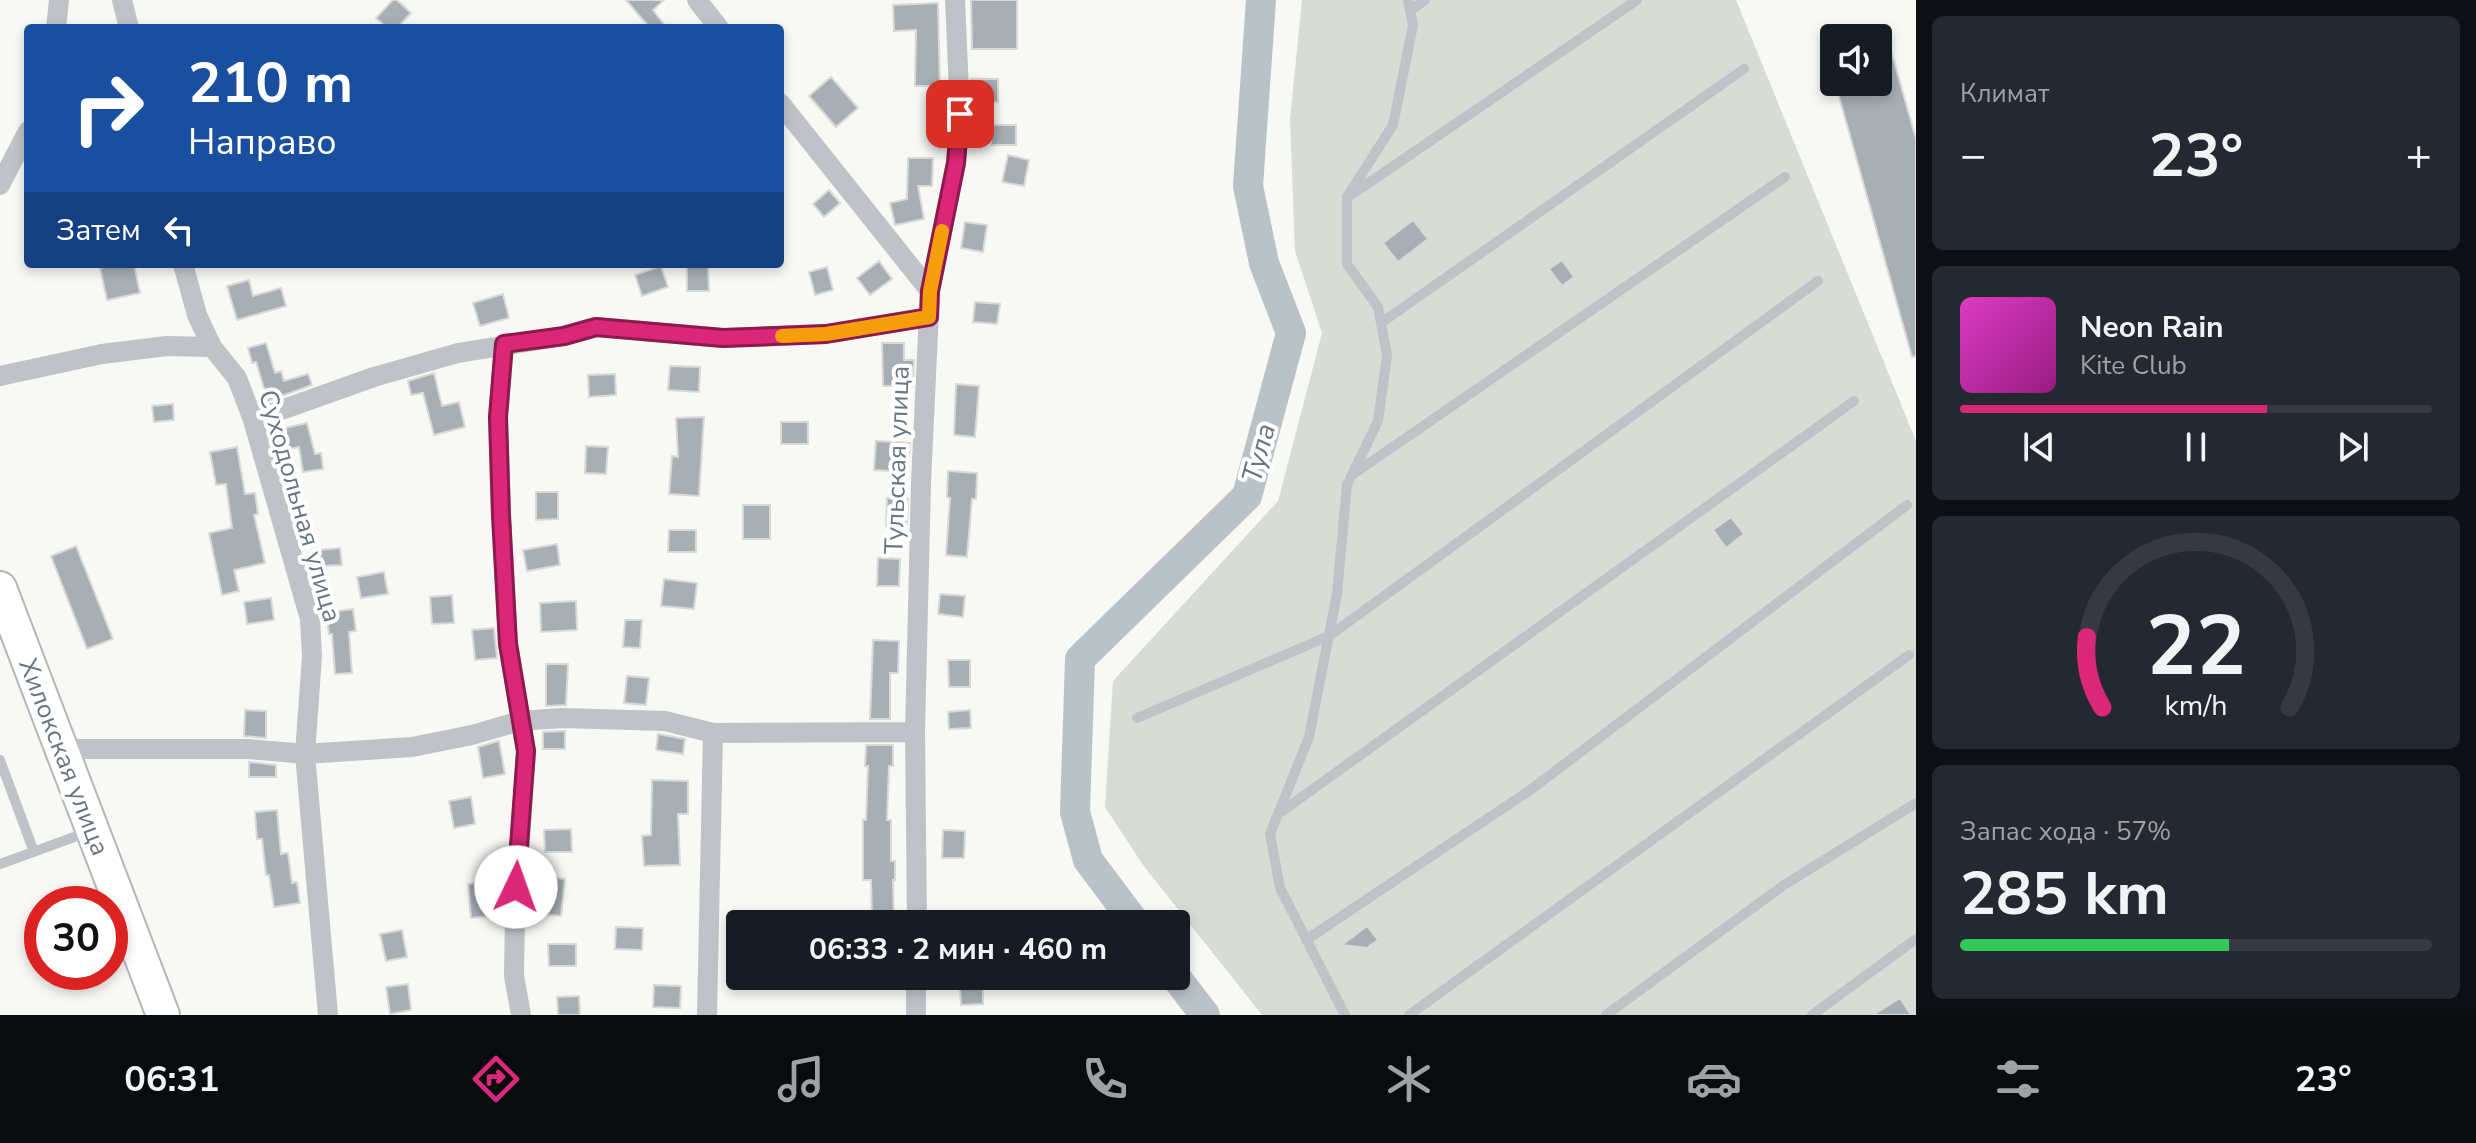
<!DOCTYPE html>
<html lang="ru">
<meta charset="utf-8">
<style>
:root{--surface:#171b24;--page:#242831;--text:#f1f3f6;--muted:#9ea1a6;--line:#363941;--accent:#db2777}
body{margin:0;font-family:"Nunito Sans",sans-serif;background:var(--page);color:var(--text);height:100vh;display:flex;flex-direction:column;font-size:30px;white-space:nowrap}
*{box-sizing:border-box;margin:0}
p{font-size:26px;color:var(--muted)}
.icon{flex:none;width:44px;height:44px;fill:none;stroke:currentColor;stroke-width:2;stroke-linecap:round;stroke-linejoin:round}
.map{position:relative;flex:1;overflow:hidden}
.details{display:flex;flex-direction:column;gap:16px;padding:16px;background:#0d0f14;width:560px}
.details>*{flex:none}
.banner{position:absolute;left:24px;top:24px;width:760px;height:244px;border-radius:8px;box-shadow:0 4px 12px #0003;background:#1a4fa0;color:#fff;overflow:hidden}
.buttons{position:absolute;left:1820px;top:24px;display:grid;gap:16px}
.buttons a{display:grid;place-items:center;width:72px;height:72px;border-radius:8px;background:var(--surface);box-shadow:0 4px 12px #0003;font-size:40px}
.speed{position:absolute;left:24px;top:886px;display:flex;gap:16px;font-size:40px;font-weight:700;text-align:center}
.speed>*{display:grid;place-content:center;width:104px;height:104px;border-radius:50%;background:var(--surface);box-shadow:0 4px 12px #0003;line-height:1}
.speed .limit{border:12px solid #d22;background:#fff;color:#111}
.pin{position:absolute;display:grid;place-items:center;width:68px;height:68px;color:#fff;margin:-34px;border-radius:16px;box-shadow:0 4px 12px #0006}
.me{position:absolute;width:88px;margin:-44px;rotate:3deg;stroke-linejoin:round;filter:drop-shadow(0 0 6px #0008)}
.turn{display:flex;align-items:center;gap:28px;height:168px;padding:0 32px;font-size:36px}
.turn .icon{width:104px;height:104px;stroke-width:2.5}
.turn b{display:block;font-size:56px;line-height:68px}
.then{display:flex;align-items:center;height:76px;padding:0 32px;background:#0003;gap:16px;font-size:30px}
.big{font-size:60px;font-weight:700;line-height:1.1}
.details .widget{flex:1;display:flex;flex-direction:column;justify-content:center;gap:12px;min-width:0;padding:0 28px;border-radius:12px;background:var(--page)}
.details .dial{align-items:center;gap:0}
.dial svg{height:208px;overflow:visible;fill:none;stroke:var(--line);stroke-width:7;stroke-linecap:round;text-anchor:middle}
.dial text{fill:var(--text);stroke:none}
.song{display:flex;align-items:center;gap:24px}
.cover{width:96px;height:96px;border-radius:12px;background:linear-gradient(135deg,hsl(310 70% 55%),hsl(310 70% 35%))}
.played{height:8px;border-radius:4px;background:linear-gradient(90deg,var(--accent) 65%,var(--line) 65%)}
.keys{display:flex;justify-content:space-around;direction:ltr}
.heat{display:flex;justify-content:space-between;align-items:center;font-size:44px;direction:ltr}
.charge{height:12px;border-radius:6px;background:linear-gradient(90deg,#34c759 57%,var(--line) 0)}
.trip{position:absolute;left:726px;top:910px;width:464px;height:80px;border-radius:8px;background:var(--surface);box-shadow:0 4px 12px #0003;font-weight:700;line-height:80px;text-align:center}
.tab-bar{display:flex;height:128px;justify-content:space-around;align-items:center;background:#090b0e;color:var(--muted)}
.tab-bar .icon{width:56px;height:56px}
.tab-bar .current{color:var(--accent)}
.tab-bar b{font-size:36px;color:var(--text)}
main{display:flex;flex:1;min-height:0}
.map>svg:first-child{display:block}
.green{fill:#d7dcd5}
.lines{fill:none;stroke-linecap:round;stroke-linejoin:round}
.river{stroke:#b9c2c7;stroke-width:30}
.building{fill:#a7aeb4;stroke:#d9dad8;stroke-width:2}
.primary-casing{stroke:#b3b7bb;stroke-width:36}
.service{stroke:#bfc3c7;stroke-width:10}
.minor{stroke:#bfc3c7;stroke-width:20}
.primary{stroke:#fff;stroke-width:32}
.route-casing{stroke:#8e194d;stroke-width:20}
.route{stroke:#db2777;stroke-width:14}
.slow{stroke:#f59e0b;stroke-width:14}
.labels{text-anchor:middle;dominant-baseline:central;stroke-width:8;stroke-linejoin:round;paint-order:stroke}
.street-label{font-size:26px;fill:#697684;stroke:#fff}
.water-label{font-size:28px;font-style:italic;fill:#65767f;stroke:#fff}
</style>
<main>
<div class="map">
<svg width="1916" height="1015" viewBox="0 0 1916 1015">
<rect width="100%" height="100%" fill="#f8f8f5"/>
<path class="green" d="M1302,0H1736L1916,441V1015H1262L1143,865L1105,807L1113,681L1278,501L1322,333L1295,251L1290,119Z"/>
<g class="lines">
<path class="river" d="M1136,924L1088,860L1075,812L1080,659L1247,496L1291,333L1264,263L1248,186L1261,0
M1175,976L1205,1015"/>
</g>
<path class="building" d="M393,0H397L411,13L397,28H387L376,18Z
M626,0H664L653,10L667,28H650Z
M971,0H1017V49H972Z
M938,3L940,86H915L916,30L894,31L893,5Z
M1890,47L1916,139V356L1912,357L1835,82H1878V50Z
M831,77L858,108L836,127L809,96Z
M971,79H998V102H972Z
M991,125H1016V145H991Z
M1008,155L1029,160L1024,186L1002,182Z
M908,158H933L932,186H918L924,219L895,225L890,203L907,199Z
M829,190L840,203L824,217L813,204Z
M1413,220L1428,239L1398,262L1383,243Z
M965,222L987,225L983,252L961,248Z
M1562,260L1574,277L1562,286L1549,269Z
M879,261L892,279L870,295L857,278Z
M119,264H134L140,293L107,300L100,268Z
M687,264H708L709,291H687Z
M661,266L668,287L642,296L635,275Z
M827,267L833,290L815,295L809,272Z
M249,280L253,296L281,288L286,306L237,320L227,286Z
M503,294L509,318L480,326L473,303Z
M975,302L1000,304L997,324L973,322Z
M266,343L275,373L281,371L284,381L308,374L312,385L268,401L256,362L252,363L248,348Z
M882,343H904V360H914L913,386H883Z
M670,366L700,367L699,392L668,390Z
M434,373L442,406L459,402L465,427L434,435L423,393L411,395L408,381Z
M615,374L616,395L589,397L588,375Z
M956,384L979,386L975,437L954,435Z
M173,404L174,420L154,422L152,406Z
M704,417L699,496L669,494L672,456L678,457L676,418Z
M781,422H808V444H781Z
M307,423L315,454L321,453L323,469L303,472L299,447L286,450L281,429Z
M876,441L910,443L908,472L874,470Z
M586,446L608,447L606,474L585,473Z
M237,447L245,494L255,493L258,514L254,515L265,563L234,570L239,591L222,595L209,533L232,528L226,484L216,485L210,452Z
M948,471L977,473L976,499H972L967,557L946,555L950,498L947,497Z
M536,492H558V519L536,520Z
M887,498L908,499L907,526H886Z
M743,505H770V539H743Z
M1731,517L1744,534L1726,548L1713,530Z
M669,530H696V552H668Z
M557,544L560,565L527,571L523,550Z
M76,546L113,639L87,649L51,556Z
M340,548L342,565L321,566L320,550Z
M878,558L900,559L899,586H877Z
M384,572L388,594L361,598L357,577Z
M664,579L697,583L694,609L661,606Z
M940,594L965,596L963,617L938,614Z
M452,595L454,623L432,624L430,597Z
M271,598L274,620L247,624L244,602Z
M576,601L577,630L541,632L540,603Z
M353,609L356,631L349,632L352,673L335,674L332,634H329L326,613Z
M625,620H642L640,648L623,647Z
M494,628L497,658L475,660L472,630Z
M873,640L899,641L898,673H890V719H870Z
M948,660H970V687H949Z
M546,664H568L566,705L546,706Z
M627,676L649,678L646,705L624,703Z
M245,710L266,711V738L244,736Z
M970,710L971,728L949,729L948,712Z
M565,731V749H543V732Z
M658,734L685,739L683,754L656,750Z
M499,741L505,774L483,778L478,747Z
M866,745H893V766H889L887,820H891V861H895V880H893L894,921H872L871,880H863V820H866L868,766H865Z
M249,762L276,765V777H249Z
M652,780L688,781V814H678L680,865L644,866L642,836L651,835Z
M471,797L475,824L454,828L449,801Z
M277,810L281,854L288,853L292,883L297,882L300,903L274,907L269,875H266L262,839H257L255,812Z
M571,829L572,852H545L544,830Z
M943,830L965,831L964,858H942Z
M535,876L565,879L561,916L531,913Z
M495,880L499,915L471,918L468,884Z
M1367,926L1378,940L1367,948L1342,945Z
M616,927L643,928L642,950L615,949Z
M402,930L407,957L386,961L380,934Z
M548,944H576V966H549Z
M408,984L411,1010L390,1014L386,987Z
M654,985L681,986L680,1008L653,1007Z
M983,986V1004L961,1005L960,987Z
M579,996L580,1015H558L557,997Z
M1900,998L1911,1015H1873Z"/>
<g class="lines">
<g class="primary-casing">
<path id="primary" d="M0,588L163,1015"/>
</g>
<path class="service" d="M1410,11L1425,0
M1351,195L1637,0
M1381,323L1744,69
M1352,475L1785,177
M1137,718L1329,636L1818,281
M0,760L34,852
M1281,812L1854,401
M0,864L88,832
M1306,940L1529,791L1907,505
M1345,1015L1280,888L1270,834L1309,737L1337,594L1347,485L1378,421L1387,355L1378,307L1347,264V197L1393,125L1413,25L1408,0
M1409,1015L1909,655
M1606,1015L1784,885L1916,803
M1812,1015L1916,939"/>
<path class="minor" d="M122,0L129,28
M697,0L719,28
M56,28L59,0
M780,103L930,291
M0,185L28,131
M183,264L197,315L212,347L237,378L253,420L310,619L312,656L305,754L328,1015
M504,344L498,417L501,515L508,644L526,751L515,910L514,976L521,1015
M0,376L102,354L167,346L212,347
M253,420L374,377L458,353L564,336L596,327L723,338L826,334L929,317
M60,749H248L305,754L412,747L472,735L520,721L562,718L665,721L713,733L915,732
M917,924L915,732L921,482L930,291L956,163L960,114L955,0
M707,1015L713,733
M916,1015V976"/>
<use href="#primary" class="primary"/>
</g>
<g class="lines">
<g class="route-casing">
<path id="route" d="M516,887L526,751L508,644L501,515L498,417L504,344L564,336L596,327L723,338L826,334L929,317L930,291L956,163L960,114"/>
</g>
<use href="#route" class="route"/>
<path class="slow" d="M782,336L826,334L929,317L930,291L942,231"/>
</g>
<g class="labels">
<g class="street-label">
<text transform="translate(897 460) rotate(-88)">Тульская улица</text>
<text transform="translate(300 506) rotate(74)">Суходольная улица</text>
<text transform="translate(64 757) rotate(69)">Хилокская улица</text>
</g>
<g class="water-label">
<text transform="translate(1259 453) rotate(-75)">Тула</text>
</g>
</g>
</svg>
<div class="buttons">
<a><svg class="icon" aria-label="sound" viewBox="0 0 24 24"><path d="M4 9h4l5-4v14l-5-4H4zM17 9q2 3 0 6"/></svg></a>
</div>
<div class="speed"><div class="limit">30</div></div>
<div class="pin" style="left:960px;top:114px;background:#d93025"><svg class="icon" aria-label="arrive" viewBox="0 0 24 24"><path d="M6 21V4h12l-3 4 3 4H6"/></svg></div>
<svg class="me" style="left:516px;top:887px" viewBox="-20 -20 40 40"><circle r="19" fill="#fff"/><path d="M0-13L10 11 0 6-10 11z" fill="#db2777"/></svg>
<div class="trip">06:33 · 2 мин · 460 m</div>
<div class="banner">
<div class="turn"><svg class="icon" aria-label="right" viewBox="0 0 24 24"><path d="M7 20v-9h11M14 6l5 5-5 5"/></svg><div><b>210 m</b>Направо</div></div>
<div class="then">Затем<svg class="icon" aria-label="left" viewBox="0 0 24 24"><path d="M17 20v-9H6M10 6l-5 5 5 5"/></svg></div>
</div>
</div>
<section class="details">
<div class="widget"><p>Климат</p>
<div class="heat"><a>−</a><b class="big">23°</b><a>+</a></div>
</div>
<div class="widget">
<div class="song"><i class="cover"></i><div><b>Neon Rain</b><p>Kite Club</p></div></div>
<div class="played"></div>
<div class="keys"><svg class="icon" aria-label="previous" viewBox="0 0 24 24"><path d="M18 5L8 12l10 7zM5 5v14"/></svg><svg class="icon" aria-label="pause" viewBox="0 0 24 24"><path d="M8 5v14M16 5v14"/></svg><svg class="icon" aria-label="next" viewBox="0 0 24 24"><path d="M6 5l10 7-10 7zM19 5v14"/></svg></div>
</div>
<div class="widget dial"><svg viewBox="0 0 100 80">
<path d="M14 69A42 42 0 1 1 86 69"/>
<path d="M14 69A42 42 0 0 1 8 42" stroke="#db2777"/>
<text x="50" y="56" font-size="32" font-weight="700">22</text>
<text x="50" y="72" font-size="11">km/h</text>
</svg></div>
<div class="widget"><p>Запас хода · 57%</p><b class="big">285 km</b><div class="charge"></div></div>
</section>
</main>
<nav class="tab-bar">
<b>06:31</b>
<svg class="icon current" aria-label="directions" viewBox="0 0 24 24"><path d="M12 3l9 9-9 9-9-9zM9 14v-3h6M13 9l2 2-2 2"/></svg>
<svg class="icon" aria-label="music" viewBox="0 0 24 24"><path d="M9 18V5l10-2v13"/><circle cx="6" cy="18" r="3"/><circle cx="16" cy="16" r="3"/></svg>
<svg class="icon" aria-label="phone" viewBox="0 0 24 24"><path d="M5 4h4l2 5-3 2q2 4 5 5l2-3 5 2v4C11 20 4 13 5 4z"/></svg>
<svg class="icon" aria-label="climate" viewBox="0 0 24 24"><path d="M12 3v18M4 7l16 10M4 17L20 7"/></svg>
<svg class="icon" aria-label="car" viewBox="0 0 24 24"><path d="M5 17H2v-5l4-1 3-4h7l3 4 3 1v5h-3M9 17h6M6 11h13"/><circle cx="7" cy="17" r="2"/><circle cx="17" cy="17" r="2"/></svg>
<svg class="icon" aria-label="filters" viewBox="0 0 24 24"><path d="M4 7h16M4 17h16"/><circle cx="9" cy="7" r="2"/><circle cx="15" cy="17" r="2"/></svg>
<b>23°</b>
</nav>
